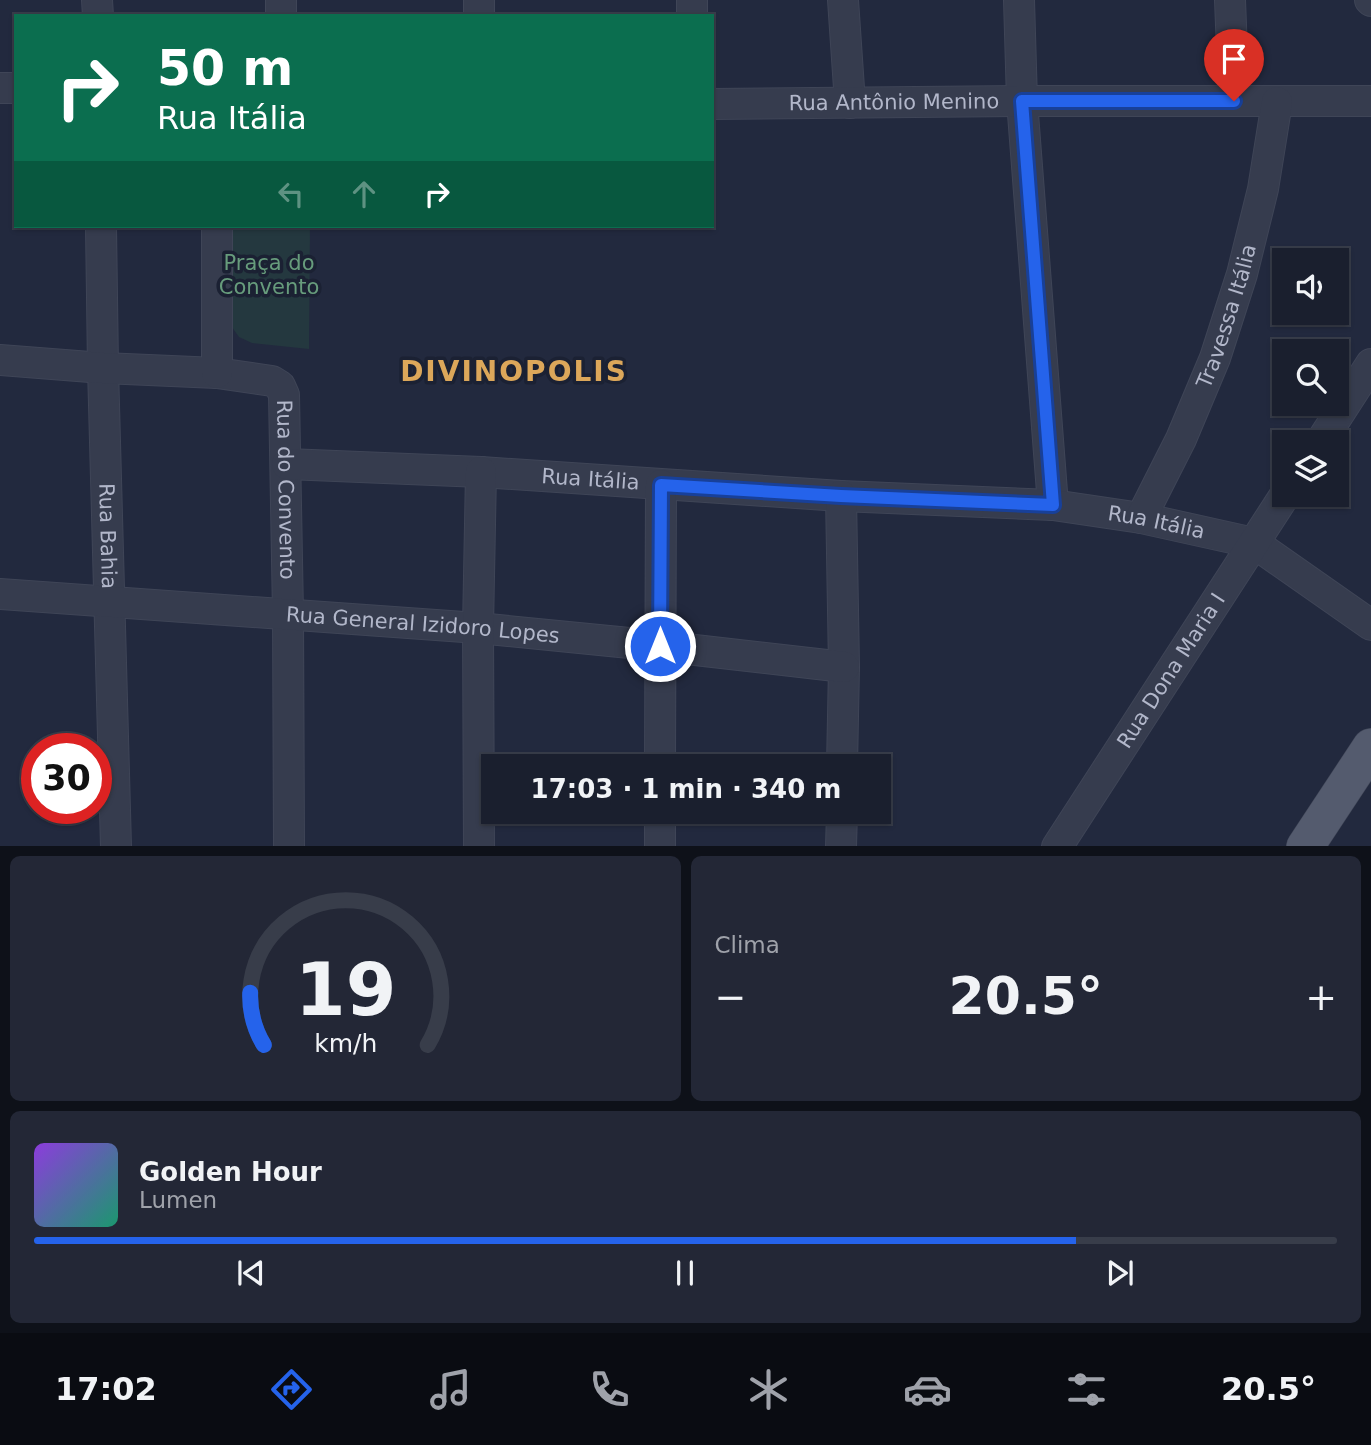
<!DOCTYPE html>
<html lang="pt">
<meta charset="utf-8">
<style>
:root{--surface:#1a1f2e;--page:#232736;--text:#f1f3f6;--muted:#9fa2aa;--line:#383d4a;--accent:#2563eb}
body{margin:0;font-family:"DejaVu Sans",sans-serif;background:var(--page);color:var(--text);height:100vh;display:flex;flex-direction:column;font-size:26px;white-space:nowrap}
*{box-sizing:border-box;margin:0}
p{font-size:23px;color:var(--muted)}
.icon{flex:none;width:38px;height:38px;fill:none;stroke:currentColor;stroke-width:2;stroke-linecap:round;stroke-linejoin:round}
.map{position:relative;height:846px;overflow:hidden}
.panel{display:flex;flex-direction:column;gap:10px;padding:10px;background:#0e1119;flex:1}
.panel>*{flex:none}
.hud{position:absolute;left:14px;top:14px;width:700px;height:214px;border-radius:0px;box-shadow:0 2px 5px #0004,0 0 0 2px var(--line);background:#0b6e4f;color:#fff;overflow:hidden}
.fabs{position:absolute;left:1272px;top:248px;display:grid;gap:14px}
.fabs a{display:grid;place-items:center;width:77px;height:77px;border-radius:0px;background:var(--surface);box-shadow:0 2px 5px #0004,0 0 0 2px var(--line);font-size:35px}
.speed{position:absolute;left:21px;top:733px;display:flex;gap:14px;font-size:35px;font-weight:700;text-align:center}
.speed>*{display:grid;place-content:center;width:91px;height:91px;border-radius:50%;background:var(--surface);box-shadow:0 2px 5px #0004,0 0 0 2px var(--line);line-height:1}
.speed .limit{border:10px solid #d22;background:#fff;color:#111}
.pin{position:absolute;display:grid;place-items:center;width:60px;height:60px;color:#fff;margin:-72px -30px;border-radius:50% 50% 50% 0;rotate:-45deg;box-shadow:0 0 7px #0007}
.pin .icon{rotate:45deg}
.me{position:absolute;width:77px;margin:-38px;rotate:0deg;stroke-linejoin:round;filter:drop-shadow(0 0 5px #0008)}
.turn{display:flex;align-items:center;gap:24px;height:147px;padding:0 28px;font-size:32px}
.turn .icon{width:91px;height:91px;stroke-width:2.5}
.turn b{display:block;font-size:49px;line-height:60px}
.lanes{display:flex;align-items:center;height:66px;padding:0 28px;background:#0003;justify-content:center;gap:35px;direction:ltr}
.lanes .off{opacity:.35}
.big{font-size:52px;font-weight:600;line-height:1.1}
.panel .widget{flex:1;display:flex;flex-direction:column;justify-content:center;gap:10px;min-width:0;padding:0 24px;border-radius:10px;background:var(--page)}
.panel .dial{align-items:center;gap:0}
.dial svg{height:182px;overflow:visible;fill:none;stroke:var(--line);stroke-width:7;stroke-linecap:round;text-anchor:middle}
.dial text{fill:var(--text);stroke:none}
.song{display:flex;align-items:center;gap:21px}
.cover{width:84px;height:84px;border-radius:10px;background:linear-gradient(135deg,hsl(270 70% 55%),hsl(160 70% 35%))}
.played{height:7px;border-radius:4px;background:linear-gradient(90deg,var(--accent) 80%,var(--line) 80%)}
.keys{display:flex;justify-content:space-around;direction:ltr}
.heat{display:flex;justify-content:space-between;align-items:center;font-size:38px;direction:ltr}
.panel .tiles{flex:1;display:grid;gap:10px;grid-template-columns:1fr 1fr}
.widget:last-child{grid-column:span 2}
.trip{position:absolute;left:481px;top:754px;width:410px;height:70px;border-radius:0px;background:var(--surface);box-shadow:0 2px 5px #0004,0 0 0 2px var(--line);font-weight:600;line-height:70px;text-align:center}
.tabs{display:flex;height:112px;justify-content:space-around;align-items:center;background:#0a0c12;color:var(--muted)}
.tabs .icon{width:49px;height:49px}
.tabs .current{color:var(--accent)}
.tabs b{font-size:32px;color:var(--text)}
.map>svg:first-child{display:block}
.green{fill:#24383f}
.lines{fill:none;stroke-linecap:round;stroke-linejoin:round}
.minor-casing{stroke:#3f4557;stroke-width:32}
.major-casing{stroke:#3f4557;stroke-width:38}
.minor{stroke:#363c4e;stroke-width:30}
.major{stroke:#545b6e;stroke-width:37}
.route-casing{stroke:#184099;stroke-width:18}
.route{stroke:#2563eb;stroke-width:12}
.labels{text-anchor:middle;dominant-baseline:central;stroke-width:7;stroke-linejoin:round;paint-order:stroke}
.street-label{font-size:21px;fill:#b2b7ca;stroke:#1b2133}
.park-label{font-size:21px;fill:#679c7c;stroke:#1b2133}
.district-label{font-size:28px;font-weight:bold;letter-spacing:2px;fill:#dca75a;stroke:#1b2133}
</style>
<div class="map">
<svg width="1371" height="847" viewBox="0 0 1371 847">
<rect width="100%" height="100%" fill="#22293e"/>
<path class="green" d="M227,226H310L309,349L252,343L239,337L229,323Z"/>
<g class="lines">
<g class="minor-casing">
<g id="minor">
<path d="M97,0L98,16"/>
<path d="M281,0V16"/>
<path d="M479,0V16"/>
<path d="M692,0V16"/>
<path d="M843,0L850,103"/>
<path d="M1019,0L1022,101L1053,505"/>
<path d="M1230,0L1234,101"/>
<path d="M1370,0L1371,1"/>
<path d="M0,88H16"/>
<path id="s1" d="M712,104L1022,101H1371"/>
<path id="s2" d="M101,226L103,368L116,847"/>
<path id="s3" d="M0,360L103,368L217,373L272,381L280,386L284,395L288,614L289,847"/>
<path d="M217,373V226"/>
<path d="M1320,443L1371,364"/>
<path id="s4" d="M287,464L481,472L841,496L1053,505L1141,518L1254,543L1371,625"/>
<path d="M841,496L844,667L842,766"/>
<path id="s5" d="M1141,518L1181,439L1215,358L1242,274L1263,189L1277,102"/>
<path id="s6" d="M0,594L478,628L660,646L844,667"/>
<path d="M660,766L661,485"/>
<path d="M479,847L478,628L481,472"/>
<path d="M660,847V812"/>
<path d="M841,847L842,812"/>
<path id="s7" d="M1057,847L1285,495"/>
</g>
</g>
<g class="major-casing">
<path id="major" d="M1305,847L1371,747"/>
</g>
<use href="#minor" class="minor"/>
<use href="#major" class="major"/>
</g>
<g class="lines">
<g class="route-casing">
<path id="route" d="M660,646L661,485L841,496L1053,505L1022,101H1234"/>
</g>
<use href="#route" class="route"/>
</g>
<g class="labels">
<g class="street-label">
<text stroke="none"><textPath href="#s1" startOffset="182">Rua Antônio Menino</textPath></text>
<text stroke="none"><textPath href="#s5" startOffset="220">Travessa Itália</textPath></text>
<text stroke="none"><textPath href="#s4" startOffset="304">Rua Itália</textPath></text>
<text stroke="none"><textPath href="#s3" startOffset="387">Rua do Convento</textPath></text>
<text stroke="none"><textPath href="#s4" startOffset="872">Rua Itália</textPath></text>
<text stroke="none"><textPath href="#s2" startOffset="310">Rua Bahia</textPath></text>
<text stroke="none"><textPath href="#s6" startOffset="424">Rua General Izidoro Lopes</textPath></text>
<text stroke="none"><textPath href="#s7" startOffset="210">Rua Dona Maria I</textPath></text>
</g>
<g class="park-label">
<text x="269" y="263">Praça do<tspan x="269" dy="24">Convento</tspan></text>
</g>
<g class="district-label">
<text x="514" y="371">DIVINOPOLIS</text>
</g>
</g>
</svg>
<div class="fabs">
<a><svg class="icon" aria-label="sound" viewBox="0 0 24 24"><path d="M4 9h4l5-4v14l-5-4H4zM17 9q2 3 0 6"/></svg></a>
<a><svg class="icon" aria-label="search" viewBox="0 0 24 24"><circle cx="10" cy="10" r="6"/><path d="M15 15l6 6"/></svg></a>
<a><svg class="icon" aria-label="layers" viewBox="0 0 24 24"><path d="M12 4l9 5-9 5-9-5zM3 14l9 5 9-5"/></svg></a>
</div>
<div class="speed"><div class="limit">30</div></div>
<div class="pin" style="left:1234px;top:101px;background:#d93025"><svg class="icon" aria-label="arrive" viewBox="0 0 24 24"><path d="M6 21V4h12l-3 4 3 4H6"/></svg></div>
<svg class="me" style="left:660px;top:646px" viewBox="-20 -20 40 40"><circle r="17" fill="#2563eb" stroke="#fff" stroke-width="3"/><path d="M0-11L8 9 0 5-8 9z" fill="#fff"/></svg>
<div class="trip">17:03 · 1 min · 340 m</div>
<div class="hud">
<div class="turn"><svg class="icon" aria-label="right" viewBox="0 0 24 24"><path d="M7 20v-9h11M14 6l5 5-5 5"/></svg><div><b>50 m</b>Rua Itália</div></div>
<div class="lanes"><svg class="icon off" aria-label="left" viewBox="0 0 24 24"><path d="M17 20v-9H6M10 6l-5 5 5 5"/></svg><svg class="icon off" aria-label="ahead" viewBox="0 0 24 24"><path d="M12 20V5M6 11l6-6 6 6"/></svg><svg class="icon" aria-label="right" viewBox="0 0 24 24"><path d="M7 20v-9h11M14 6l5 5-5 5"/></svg></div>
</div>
</div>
<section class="panel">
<div class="tiles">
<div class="widget dial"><svg viewBox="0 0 100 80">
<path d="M14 69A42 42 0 1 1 86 69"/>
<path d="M14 69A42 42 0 0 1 8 46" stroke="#2563eb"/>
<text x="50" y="56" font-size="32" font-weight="700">19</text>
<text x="50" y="72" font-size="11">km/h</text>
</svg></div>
<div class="widget"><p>Clima</p>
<div class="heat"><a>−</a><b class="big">20.5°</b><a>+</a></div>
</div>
<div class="widget">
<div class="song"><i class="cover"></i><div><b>Golden Hour</b><p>Lumen</p></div></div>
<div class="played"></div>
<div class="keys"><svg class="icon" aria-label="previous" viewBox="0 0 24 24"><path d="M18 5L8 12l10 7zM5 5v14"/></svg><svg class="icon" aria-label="pause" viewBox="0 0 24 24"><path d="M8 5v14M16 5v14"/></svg><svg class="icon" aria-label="next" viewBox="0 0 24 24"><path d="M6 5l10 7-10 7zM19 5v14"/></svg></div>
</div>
</div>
</section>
<nav class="tabs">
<b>17:02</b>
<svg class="icon current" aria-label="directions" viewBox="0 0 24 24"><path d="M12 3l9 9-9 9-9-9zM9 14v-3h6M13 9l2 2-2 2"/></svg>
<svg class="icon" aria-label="music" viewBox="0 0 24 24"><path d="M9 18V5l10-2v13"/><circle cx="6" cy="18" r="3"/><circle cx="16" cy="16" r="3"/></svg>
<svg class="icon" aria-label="phone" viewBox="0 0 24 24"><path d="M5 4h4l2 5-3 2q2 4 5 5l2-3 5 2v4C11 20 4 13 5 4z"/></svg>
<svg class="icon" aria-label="climate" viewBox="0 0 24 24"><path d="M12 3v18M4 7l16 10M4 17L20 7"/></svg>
<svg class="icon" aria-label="car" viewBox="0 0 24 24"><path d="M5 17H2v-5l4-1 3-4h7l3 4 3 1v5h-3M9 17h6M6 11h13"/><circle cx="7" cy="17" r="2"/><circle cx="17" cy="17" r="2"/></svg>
<svg class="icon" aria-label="filters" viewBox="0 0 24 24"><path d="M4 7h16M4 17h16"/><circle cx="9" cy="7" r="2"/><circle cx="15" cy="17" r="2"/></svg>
<b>20.5°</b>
</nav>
